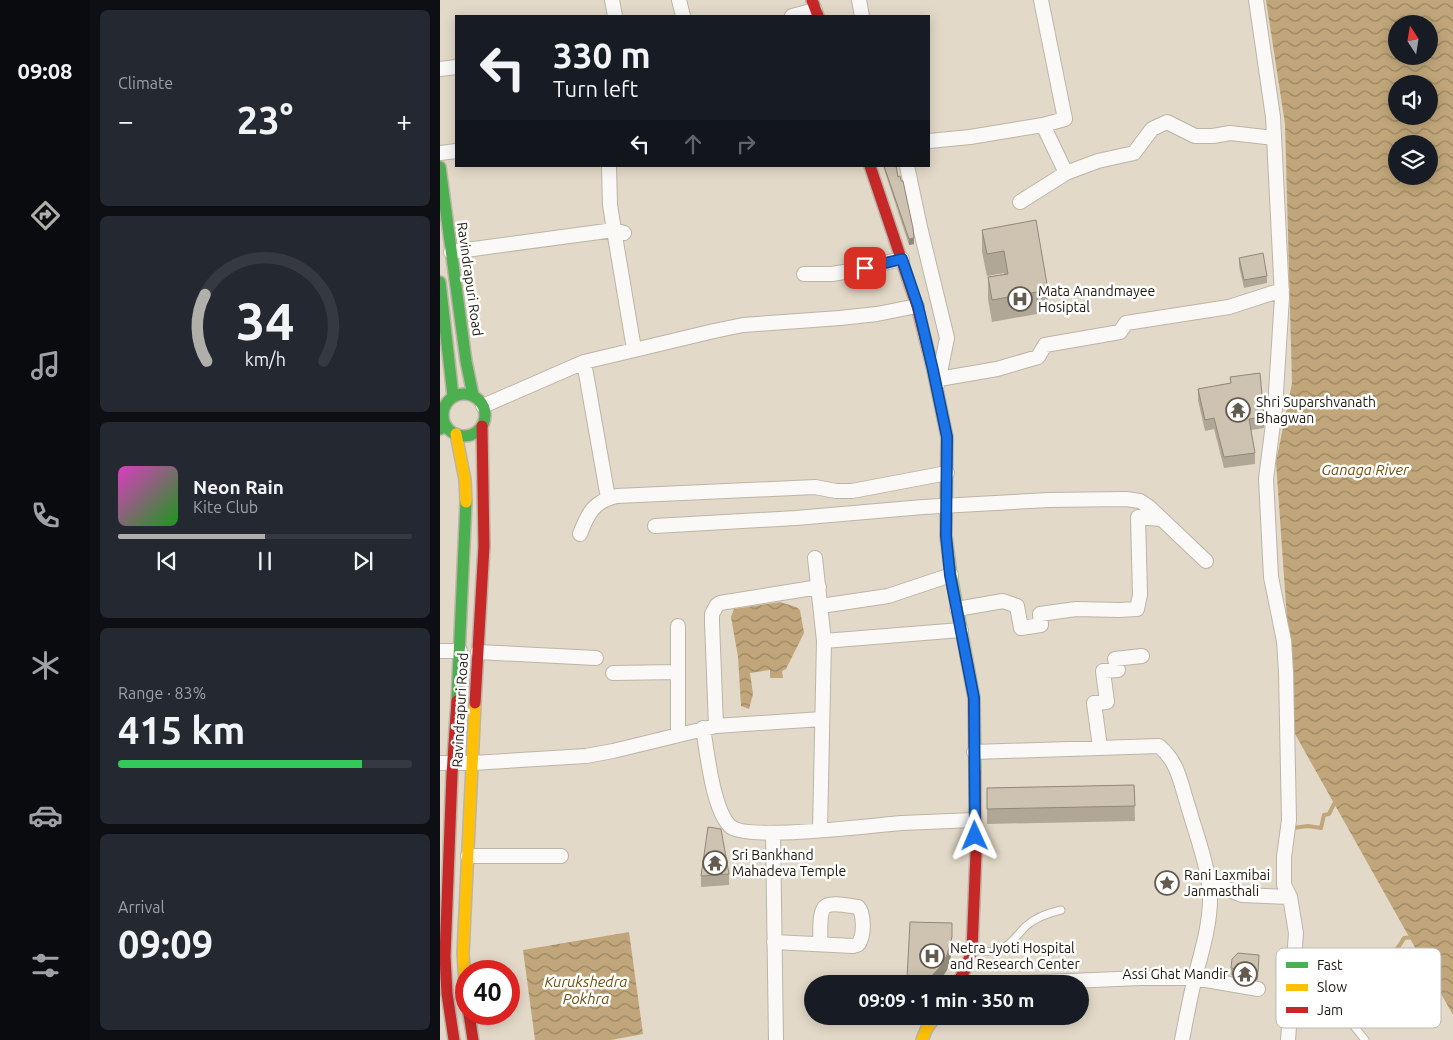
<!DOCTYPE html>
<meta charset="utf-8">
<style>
:root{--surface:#171b24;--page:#242831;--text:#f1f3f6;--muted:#9ea1a6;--line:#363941;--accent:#b1afaa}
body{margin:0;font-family:Ubuntu,sans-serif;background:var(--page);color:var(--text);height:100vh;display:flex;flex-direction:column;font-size:19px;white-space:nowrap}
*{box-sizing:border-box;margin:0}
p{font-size:16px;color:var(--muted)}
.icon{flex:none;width:28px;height:28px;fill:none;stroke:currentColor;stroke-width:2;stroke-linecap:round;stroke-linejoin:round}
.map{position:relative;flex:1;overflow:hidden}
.drawer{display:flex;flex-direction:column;gap:10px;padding:10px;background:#0d0f14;width:350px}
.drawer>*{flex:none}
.banner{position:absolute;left:15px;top:15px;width:475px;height:152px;border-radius:0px;box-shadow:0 2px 12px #0003;background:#171b24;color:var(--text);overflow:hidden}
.needle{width:32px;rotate:348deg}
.fabs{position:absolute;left:948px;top:15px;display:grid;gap:10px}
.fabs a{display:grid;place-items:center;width:50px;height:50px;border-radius:50%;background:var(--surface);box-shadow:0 2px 12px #0003;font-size:25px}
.speed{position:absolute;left:15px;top:960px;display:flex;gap:10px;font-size:25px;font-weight:700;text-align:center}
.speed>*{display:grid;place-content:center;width:65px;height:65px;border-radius:50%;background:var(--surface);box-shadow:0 2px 12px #0003;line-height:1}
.speed .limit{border:8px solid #d22;background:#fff;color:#111}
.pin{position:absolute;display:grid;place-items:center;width:42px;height:42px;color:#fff;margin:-21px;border-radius:10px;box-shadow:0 2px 8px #0006}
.me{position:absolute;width:55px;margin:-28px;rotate:359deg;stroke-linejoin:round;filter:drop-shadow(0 0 4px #0008)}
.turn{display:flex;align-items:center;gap:18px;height:105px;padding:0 15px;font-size:22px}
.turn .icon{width:65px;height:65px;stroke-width:2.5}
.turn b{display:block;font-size:35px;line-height:42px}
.lanes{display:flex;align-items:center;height:48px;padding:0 15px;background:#0003;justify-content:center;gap:25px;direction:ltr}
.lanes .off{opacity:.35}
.big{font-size:38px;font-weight:600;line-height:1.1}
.drawer .widget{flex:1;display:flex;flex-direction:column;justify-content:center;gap:8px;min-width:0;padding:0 18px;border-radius:8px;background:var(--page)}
.drawer .dial{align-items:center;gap:0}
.dial svg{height:130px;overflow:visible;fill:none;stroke:var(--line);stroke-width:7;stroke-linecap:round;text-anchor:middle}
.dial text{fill:var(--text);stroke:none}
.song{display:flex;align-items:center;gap:15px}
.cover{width:60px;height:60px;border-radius:8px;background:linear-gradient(135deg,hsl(310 70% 55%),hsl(120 70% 35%))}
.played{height:5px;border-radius:2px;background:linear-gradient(90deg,var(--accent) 50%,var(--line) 50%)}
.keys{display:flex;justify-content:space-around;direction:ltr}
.heat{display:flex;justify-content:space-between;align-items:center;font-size:28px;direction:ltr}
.charge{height:8px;border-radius:4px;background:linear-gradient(90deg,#34c759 83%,var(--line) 0)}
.trip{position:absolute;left:364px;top:975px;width:285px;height:50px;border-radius:25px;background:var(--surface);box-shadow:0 2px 12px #0003;font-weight:600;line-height:50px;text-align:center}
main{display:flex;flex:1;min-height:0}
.tab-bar{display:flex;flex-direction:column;width:90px;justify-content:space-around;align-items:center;background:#090b0e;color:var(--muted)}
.tab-bar .icon{width:35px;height:35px}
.tab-bar .on{color:var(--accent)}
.tab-bar b{font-size:22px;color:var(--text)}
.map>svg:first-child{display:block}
.water{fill:url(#water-waves);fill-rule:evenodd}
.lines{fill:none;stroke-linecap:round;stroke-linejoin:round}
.stream{stroke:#c0a67a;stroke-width:4}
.lane-casing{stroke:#bcb4a7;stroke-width:9}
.street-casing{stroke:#bcb4a7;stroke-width:16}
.fast-casing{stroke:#bcb4a7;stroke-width:14}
.slow-casing{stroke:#bcb4a7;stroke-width:14}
.jam-casing{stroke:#bcb4a7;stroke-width:14}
.lane{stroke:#fbf9f7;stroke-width:7}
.street{stroke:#fbf9f7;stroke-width:14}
.fast{stroke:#4caf50;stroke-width:11}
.slow{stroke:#ffc107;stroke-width:11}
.jam{stroke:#c62828;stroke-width:11}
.wall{fill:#b1a797}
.shaded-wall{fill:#90887b}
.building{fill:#cec2b0;stroke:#90887b}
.route-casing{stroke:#114b97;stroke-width:12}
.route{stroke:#1a73e8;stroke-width:9}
.labels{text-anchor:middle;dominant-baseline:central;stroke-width:5;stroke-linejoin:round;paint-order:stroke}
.street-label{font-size:14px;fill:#1e170c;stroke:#fff}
.poi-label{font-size:14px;fill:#1e170c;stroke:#fff;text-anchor:start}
.water-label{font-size:15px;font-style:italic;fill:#72500b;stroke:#fff}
.key{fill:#fff;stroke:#bcb9b6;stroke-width:1}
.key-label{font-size:14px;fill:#1e170c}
</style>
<main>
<nav class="tab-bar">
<b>09:08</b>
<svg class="icon on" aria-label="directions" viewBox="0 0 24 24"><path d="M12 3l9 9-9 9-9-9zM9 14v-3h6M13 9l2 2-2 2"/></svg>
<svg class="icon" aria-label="music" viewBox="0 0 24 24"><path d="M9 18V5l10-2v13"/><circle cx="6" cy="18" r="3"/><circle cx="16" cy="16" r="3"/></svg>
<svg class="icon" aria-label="phone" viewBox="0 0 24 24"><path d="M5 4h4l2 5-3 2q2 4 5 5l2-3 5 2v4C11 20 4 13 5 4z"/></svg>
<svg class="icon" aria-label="climate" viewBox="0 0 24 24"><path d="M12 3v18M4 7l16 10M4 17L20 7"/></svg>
<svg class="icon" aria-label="car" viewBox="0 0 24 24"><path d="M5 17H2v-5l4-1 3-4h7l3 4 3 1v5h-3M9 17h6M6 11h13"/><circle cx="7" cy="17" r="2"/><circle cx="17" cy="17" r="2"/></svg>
<svg class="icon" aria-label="filters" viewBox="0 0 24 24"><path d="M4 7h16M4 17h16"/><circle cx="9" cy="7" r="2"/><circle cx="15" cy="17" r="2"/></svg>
</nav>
<section class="drawer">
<div class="widget"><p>Climate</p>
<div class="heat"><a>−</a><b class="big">23°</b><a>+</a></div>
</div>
<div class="widget dial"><svg viewBox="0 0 100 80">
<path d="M14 69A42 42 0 1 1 86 69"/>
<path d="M14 69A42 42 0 0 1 13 28" stroke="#b1afaa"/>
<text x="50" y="56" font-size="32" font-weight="700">34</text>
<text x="50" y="72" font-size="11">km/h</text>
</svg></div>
<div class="widget">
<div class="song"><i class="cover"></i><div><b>Neon Rain</b><p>Kite Club</p></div></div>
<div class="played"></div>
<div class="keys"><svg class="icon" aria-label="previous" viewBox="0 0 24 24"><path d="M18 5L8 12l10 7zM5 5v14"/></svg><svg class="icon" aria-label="pause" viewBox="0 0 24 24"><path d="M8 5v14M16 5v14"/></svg><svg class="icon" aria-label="next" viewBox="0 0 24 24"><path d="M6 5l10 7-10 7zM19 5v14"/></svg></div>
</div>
<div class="widget"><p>Range · 83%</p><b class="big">415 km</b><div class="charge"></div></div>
<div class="widget"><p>Arrival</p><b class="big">09:09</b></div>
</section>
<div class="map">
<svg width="1013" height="1040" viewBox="0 0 1013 1040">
<defs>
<pattern id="water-waves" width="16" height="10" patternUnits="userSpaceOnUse" patternTransform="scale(1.25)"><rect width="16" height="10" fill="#c0a67a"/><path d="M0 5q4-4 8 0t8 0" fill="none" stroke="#9b8662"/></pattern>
</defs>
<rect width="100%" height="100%" fill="#e3d9c8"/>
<path class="water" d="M826,0H1013V1015L855,734L836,462L852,383L845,124ZM956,24H989V56H956ZM956,84H989V116H956ZM956,144H989V176H956Z
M340,602L356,607L360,610L364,633L346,669L342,671L343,678H330V670L310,673L313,694L309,709L301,706L298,657L291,617L294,609Z
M189,932L203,1034L171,1040H95L83,950Z"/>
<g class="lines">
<path class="stream" d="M853,828L868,826L881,828L884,815L889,814L894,804L896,802
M898,985C913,982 922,976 933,966C936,964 940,965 943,962C951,957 960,946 964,938L973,937"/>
<g class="lane-casing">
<path id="lane" d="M533,950C541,951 552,953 560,950C571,945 578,934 586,926C596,917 608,913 621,910
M854,958L872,973L925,1040"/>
</g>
<g class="street-casing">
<path id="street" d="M172,0L175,16
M239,0L243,16
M419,0L422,16
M601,0L625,119L603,125
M816,0L833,117L842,297L835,408L826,479L831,577L844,641L846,672L849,820L844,857V885L850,897L856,933L848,1040
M352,16L375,10
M0,69L16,67
M489,141L530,137L603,125L626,173L658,161L694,153L712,129L727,122L755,136H773L790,133L834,138
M0,153L16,151
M169,166L170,205L174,230L194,349
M467,166L480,227L507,338L498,383
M580,202L626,173
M11,252L174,230L184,233
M364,274H392L404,272L462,259
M144,362L168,498
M499,379L557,369L598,357L605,345L680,332L686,323L789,307L842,290
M43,406L144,362L274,331L303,325L400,318L437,314L477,306
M215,526L356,518L483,507L608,500L686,499L700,501L709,507L766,561
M140,534C148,513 154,501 177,496L375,487L396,491H412L507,473
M375,558L384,641L380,830
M381,606L448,596L511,575
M517,609L563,601L577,606L581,628L601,625L600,614L636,609L679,610L697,609L700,595L698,517L721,519
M384,641L521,630
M0,651H20
M38,652L156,658
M173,673L238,672
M276,726L272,622V614L277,605L280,603L379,587
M263,728C267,752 273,810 290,826C306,842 435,825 462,823C486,822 510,821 534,820
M238,735V626
M660,747L654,703L667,702L663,671L678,670L675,659L702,656
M534,752L719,746C739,763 740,782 748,806C756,834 768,865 770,894C771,921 762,951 755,977C750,998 746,1019 742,1040
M0,763H32L146,756L173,751L276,726L382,719
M333,833L336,1040
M28,856H121
M769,882L802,895L850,897
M334,942L413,946C417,945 419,945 420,941C424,933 424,913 418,907C411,906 393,902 386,906C378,911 381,936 380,944
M556,984L701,978H755L818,989"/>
</g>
<g class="fast-casing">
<path id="fast" d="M0,167L26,361L33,395
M0,282L13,396
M493,370L507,437L506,536L511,575L534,698L535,772
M3 415a21 21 0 1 1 42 0a21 21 0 1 1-42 0Z
M0,429L6,426
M17,701L26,502"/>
</g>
<g class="slow-casing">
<path id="slow" d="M16,434L25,480L26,502
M26,994L23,954L35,703
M482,1040L487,1028L496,1016"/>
</g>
<g class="jam-casing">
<path id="jam" d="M372,0L378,16
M430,166L477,306L493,370
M35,703L44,546L42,426
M517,984L526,968L532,950L536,853L535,772
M29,1014L33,1040
M14,1040L7,994L5,956L12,774L17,701"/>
</g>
<use href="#lane" class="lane"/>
<use href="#street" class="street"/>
<use href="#fast" class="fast"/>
<use href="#slow" class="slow"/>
<use href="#jam" class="jam"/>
</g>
<path class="wall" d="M443,166H456L474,244L469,245Z
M542,230L608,290V312L552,322L548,299V277L564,274V273L547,276L542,252Z
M799,258L827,276V283L804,288L799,266Z
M790,377L824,417V428L811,430L815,453V464L784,468L774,429L765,431L758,400V389L790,383Z
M694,785L695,821L547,824V788Z
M289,874V885L261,887V876Z
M512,952L507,970L498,984H467V978Z
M819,963L818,980L791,975V968Z"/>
<path class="shaded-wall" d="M474,238V244L469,245V239Z
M512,923V952L507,970L498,984H487V981Z"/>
<path class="building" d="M444,166H456L458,177L460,176L461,181H463L473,228L474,238L469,239Z
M596,220L608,290L552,300L548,277L568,274L564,251L547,254L542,230Z
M823,253L827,276L804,280L799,258Z
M820,373L824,417L809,419L815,453L784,457L774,418L765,420L758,389L791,383L790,377Z
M694,785L695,806L547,809V788Z
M268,827L281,829L289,874L261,876Z
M470,922L512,923V937L507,955L501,966L487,981L467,978Z
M798,953L819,955L818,972L791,968L792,959Z"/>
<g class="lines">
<g class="route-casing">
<path id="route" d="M425,268L462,259L478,306L493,370L507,437L506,536L510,575L534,698L535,836"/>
</g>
<use href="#route" class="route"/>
</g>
<defs>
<g id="hospital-ring" transform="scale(1.25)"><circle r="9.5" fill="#fff" stroke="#635b4e" stroke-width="1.5"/><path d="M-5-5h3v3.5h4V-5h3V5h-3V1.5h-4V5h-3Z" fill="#635b4e"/></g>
<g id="temple-ring" transform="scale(1.25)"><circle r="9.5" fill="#fff" stroke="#635b4e" stroke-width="1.5"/><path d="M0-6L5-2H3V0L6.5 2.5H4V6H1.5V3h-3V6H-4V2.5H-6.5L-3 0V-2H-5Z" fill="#635b4e"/></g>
<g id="sight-ring" transform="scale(1.25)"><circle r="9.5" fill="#fff" stroke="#635b4e" stroke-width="1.5"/><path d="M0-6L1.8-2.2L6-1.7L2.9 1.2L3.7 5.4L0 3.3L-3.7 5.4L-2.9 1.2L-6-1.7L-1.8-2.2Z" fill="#635b4e"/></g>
</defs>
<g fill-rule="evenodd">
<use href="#hospital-ring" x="580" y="299"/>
<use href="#temple-ring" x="798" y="410"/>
<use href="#temple-ring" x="275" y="863"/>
<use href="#sight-ring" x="727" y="883"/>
<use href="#hospital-ring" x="492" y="956"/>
<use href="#temple-ring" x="805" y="974"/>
</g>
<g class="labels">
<g class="street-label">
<text transform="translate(30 279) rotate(82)">Ravindrapuri Road</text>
<text transform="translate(20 710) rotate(-87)">Ravindrapuri Road</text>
</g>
<g class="poi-label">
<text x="598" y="291">Mata Anandmayee<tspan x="598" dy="16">Hosiptal</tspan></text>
<text x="816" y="402">Shri Suparshvanath<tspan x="816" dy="16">Bhagwan</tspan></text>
<text x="292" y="855">Sri Bankhand<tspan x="292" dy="16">Mahadeva Temple</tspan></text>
<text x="744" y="875">Rani Laxmibai<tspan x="744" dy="16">Janmasthali</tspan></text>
<text x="510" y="948">Netra Jyoti Hospital<tspan x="510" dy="16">and Research Center</tspan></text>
<text x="788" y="974" text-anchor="end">Assi Ghat Mandir</text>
</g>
<g class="water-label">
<text x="925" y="469">Ganaga River</text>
<text x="146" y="981">Kurukshedra<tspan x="146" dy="17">Pokhra</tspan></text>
</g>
</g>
<rect x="836" y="948" width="165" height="80" rx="8" class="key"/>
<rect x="846" y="962" width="22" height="6" fill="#4caf50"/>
<rect x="846" y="984" width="22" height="7" fill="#ffc107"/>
<rect x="846" y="1007" width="22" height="6" fill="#c62828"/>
<g class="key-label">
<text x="877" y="970">Fast</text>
<text x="877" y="992">Slow</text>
<text x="877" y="1015">Jam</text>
</g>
</svg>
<div class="fabs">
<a><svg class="needle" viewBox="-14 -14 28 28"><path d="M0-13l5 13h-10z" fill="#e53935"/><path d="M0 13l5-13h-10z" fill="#9ea1a6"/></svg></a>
<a><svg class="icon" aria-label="sound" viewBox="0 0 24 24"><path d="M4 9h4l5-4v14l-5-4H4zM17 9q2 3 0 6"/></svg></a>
<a><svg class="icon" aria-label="layers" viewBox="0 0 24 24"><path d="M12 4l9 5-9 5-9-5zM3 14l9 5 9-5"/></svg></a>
</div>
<div class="speed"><div class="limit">40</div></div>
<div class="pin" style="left:425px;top:268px;background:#d93025"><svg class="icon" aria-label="arrive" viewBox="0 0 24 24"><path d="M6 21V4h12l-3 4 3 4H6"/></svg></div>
<svg class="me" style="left:535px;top:836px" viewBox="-20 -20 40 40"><path d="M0-17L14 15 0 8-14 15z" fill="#1a73e8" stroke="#fff" stroke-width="4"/></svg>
<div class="trip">09:09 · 1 min · 350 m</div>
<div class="banner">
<div class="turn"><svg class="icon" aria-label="left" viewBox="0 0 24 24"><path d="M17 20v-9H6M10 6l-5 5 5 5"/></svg><div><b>330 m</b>Turn left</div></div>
<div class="lanes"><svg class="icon" aria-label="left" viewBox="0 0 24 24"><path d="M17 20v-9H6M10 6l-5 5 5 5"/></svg><svg class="icon off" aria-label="ahead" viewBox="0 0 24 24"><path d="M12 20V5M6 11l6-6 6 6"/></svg><svg class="icon off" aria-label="right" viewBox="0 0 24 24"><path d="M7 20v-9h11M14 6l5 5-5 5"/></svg></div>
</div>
</div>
</main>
